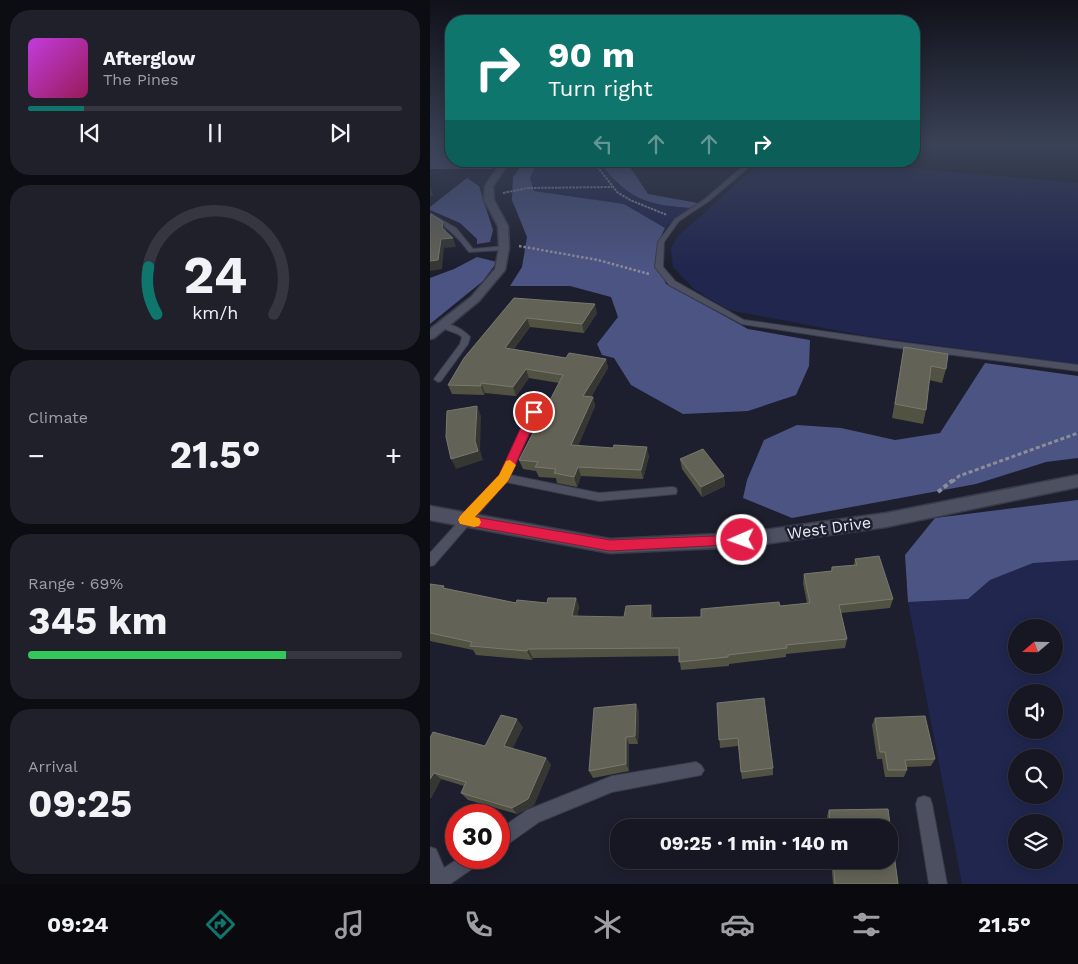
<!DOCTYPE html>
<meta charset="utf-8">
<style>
:root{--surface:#161722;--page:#1f202a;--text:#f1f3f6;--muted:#9e9fa5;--line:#353640;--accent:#0f766e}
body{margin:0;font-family:"Work Sans",sans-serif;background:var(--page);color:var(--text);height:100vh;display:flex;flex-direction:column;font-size:19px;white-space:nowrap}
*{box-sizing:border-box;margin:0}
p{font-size:16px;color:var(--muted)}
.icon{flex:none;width:28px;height:28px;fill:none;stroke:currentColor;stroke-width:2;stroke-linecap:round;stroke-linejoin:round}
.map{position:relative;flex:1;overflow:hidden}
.panel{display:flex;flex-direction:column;gap:10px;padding:10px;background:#0c0d13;width:430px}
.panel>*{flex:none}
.guide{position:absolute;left:15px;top:15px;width:475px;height:152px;border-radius:20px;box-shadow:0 2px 12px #0003,0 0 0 1px var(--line);background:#0f766e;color:#fff;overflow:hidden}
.needle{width:32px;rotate:250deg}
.fabs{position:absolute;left:578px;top:619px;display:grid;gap:10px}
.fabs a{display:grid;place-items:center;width:55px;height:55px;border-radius:50%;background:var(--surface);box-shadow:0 2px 12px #0003,0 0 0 1px var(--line);font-size:25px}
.speed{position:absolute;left:15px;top:804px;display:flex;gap:10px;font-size:25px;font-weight:700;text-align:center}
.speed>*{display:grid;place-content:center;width:65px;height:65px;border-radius:50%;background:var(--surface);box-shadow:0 2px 12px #0003,0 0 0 1px var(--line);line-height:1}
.speed .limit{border:8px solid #d22;background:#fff;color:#111}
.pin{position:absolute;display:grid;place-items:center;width:42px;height:42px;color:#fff;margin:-21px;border:2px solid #fff;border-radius:50%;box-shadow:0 1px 5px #0007}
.me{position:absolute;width:55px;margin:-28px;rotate:268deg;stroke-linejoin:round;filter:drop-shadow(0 0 4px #0008)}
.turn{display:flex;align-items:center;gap:18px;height:105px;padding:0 20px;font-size:22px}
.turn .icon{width:65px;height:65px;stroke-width:2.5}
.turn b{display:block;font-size:35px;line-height:42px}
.lanes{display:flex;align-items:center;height:48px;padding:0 20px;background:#0003;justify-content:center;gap:25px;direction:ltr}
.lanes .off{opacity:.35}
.big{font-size:38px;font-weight:700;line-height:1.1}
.panel .widget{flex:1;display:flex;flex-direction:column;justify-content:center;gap:8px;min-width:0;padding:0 18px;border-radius:20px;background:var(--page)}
.panel .dial{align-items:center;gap:0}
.dial svg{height:130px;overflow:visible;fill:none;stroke:var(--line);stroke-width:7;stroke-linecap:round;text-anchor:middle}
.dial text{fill:var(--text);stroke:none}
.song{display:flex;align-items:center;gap:15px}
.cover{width:60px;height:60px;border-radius:8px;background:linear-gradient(135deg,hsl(290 70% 55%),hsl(330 70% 35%))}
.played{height:5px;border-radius:2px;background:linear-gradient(90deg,var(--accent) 15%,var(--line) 15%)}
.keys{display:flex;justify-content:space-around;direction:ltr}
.heat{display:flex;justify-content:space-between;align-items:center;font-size:28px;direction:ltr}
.charge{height:8px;border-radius:4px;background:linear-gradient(90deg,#34c759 69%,var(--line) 0)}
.trip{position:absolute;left:180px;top:819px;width:288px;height:50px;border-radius:20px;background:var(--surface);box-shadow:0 2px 12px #0003,0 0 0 1px var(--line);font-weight:700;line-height:50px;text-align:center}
.menu{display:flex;height:80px;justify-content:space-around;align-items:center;background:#09090e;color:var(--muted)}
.menu .icon{width:35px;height:35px}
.menu .selected{color:var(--accent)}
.menu b{font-size:22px;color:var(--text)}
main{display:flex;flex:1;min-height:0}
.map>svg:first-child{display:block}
.green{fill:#21264f;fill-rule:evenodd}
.forest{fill:#4c5483}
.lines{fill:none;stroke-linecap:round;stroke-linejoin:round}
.service-casing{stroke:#393b48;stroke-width:2}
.minor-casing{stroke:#393b48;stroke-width:3}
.path-far3{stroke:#8b8d99;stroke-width:2;stroke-dasharray:2.5 1;stroke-linecap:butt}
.path-far2{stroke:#8b8d99;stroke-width:2.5;stroke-dasharray:2.5 2;stroke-linecap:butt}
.path-far1{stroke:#8b8d99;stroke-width:3;stroke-dasharray:4 2.5;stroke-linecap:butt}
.path{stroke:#8b8d99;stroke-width:4;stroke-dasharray:4.5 3;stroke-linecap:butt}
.service{fill:#4d5061;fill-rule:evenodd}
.minor{fill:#4d5061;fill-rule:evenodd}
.wall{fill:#525243}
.shaded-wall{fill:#363632}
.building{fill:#636256;stroke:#78786f}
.route{fill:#e11d48;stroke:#92132f}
.slow{fill:#f59e0b}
.labels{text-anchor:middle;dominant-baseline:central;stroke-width:5;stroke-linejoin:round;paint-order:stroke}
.street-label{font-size:16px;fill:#ebedf7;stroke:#1d1f2e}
</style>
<main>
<section class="panel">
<div class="widget">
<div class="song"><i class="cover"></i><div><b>Afterglow</b><p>The Pines</p></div></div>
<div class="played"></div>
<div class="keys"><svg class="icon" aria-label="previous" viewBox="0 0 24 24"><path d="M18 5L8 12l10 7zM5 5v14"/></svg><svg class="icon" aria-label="pause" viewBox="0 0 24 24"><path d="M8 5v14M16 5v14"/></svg><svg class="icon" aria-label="next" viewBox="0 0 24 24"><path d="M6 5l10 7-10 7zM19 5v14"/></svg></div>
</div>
<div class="widget dial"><svg viewBox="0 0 100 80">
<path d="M14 69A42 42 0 1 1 86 69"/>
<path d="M14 69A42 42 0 0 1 9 40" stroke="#0f766e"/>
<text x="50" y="56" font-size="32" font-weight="700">24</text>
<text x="50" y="72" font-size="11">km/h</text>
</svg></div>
<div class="widget"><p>Climate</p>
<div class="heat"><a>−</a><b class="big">21.5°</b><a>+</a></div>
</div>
<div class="widget"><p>Range · 69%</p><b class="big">345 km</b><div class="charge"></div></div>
<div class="widget"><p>Arrival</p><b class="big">09:25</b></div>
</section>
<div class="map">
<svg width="648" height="884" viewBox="0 0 648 884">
<rect width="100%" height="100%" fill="#1d1f2e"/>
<path class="green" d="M108,161H169L215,202L262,208L235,228L194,204L104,191L100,178Z
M332,161H423L510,171L648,183V364L436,336L299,310L264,289L243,267L241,248L248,236Z
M643,559L648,560V884H532L478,602L538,599L560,580L603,563ZM586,628H624V665H586ZM586,692H624V730H586ZM586,758H624V795H586ZM586,822H624V860H586Z"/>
<path class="forest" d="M0,144H21V161H71L62,169H0Z
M95,161H108L100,178L104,191L194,204L235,228L227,245L228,264L236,284L318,329L380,340L379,366L366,395L318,411L253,414L201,385L184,358L172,355L167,344L188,317L181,297L140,286H80L92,267L97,237L82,200L83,177Z
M169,161H196L218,194L268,203L262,208C227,205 207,204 181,176C177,172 174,166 169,161Z
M37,178L49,186L63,230L60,242L47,244V239L30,223L0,210V207Z
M47,257L67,262L53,281L0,324V278L24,269Z
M555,363L648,376V458L616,462L546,484L362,518L313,498L317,480L334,440L367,425L411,428L465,440L510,433Z
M648,500V560L603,563L560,580L538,599L478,602L475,555L505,518Z"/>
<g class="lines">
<g class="service-casing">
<path id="service" d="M319,161H326L279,201L249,221L234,242L233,267L245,281L314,320L461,341L648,365V371L461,347L312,324L239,285L225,267L228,242L245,219L275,199Z
M0,213L26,228L43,249L74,246L77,248L74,250L39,252C28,237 17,226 0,218Z
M9,323C20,322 33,329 40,337L38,344L11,381L8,382L4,379L30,344L32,337L28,334L9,327Z
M111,393L116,396L80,475L169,493L242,487L246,488L247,491L246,494L169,501L76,482L4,565L0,566V553L70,476L106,396Z
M266,762L271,765L274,770L271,775L182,792L109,822L75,846L69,848V830L97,810L182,776Z
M494,796L500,798L502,804L517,884H499L486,804L488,798Z
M0,847L6,849L14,868L29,858H51L49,864L20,884H0Z"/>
</g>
<g class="minor-casing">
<path id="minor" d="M72,161H80L63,186L64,200L78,226L79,248L75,270L49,301L4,338L0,339V329L41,297L65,269L69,248L68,226L54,200L55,186Z
M648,475V487L456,527L312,547L180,553L0,520V506L180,539L312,533L456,513Z"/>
</g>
<path class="path-far3" d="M163,161L187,192L200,200L237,215
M73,193L98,188L182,187"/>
<path class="path-far2" d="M89,246L168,260L219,274"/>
<path class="path-far1" d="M522,482L529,476L648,433"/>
<path class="path" d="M508,492L523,480"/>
<use href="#service" class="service"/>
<use href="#minor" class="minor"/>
</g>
<path class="wall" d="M84,298L167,313L154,333L100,327L84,349L136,358L176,359L178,368L161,397H163L165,406L148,446L219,456L213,479L151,476L147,487L127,483L126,478L109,477L106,471L93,469L89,460L129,383L99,378L86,396L55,393L54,395L22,394L18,385Z
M474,347L516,369L512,383L499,380L496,410L493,424L462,418Z
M250,459L294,476L295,486L272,497L252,469Z
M425,559L463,599L460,608L411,613L417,639L415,648L356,654V657L299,664V666L251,670L249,656L103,658L102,660L46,655L43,650L0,641V584L16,589L86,603H117L146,598L149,607L147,617H194L223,614V618L271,617L377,603L373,583L374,574L401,571L402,567L424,565Z
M287,703L343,768V775L312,779L308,746L290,748Z
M209,711L208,744H199V771L163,778L159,771Z
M445,718L505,759L501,766L477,767V770L474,777H455L452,759H447L442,725Z
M93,727L82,749L116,758L121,765L104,805L87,814L38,800L31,793L34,786L11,779L1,798H0V738L55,746Z
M458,809L468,884H403L401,860H459V828H398L397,816L399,810Z"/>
<path class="shaded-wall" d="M0,187L3,195L0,197Z
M13,222L16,230L15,236L12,228Z
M23,238L26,247L14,248L12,269L0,271V261L11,239Z
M165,304L167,313L154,333L152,324Z
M97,318L100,327L78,357L75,348Z
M176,359L178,368L156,405L153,396Z
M96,369L99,378L86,396L83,387Z
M51,383L55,393L54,395L51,386Z
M163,397L165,406L144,455L141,445Z
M47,406L51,416L50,450L53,460L26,469L21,459L45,441Z
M217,447L219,456L213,479L211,470Z
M148,467L151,476L147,487L144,477Z
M294,476L295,486L272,497L271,487Z
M146,598L149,607L146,625L142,616Z
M221,605L223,614L222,627L220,618Z
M98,649L103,658L102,660L97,651Z
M206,704L209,711L208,744L205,736Z
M87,719L93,727L80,754L74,746Z
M196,737L199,744V771L196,764Z
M116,758L121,765L104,805L87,814L82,808Z
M4,773L11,779L1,798L0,797V779Z"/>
<path class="building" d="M1,214L13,222L12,228L23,238L11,239L8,260L0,261V221Z
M84,298L165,304L152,324L97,318L75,348L136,358L139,353L176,359L153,396L163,397L141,445L183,448L184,445L217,447L211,470L148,467L144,477L124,473L126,469L105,467L108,462L89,460L133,375L96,369L83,387L51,383V386L18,385L34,358Z
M474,347L518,354L516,369L501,366L496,410L465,404Z
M47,406L45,441L48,451L21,459L16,437L17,411Z
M273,449L294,476L271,487L250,459Z
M449,556L463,599L409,605L417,639L356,645L357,648L298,655V657L249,662V648L98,649L97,651L40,646L42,642L0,633V584L14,586L13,588L86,603L87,600L117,603L118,598H146L142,616L194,617L196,606L221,605L220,618L271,617V609L349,602L350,606L380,603L374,574L402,571V567L427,565L425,559Z
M334,698L343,768L311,772L308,738L289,740L287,703Z
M206,704L205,736L196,737V764L159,771L164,708Z
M71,715L87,719L74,746L116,758L98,799L82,808L31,793L36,782L4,773L0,779V738L3,732L55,746Z
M495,716L505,759L475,760L477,770H458L455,752H450L445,718Z
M458,809L468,884H405L403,860H459V828H400L399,810Z"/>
<linearGradient id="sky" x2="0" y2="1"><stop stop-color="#101119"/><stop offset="0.54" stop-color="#3a4257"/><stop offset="1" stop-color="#3a4257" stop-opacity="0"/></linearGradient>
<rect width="648" height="268" fill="url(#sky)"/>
<path class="route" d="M104,409L109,412L78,481L45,517L180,540L312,535L317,536L319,540L317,544L180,551L30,524L28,520L30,516L69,475L98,412Z"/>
<path class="slow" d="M80,460L86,465L78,481L45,517L49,518L51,522L49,526L44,527L30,524L28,520L30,516L69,475L76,461Z"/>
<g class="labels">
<g class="street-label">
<text transform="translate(399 528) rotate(-8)">West Drive</text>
</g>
</g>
</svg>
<div class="fabs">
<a><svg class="needle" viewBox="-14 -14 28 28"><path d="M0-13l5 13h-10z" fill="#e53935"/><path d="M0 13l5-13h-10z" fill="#9e9fa5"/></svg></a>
<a><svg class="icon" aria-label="sound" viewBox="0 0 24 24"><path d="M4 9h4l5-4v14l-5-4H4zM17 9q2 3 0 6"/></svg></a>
<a><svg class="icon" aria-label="search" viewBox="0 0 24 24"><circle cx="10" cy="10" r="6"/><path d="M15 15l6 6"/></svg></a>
<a><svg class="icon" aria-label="layers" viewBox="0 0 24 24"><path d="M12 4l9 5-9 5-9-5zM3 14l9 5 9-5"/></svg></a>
</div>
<div class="speed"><div class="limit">30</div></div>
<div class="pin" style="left:104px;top:412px;background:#d93025"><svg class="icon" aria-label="arrive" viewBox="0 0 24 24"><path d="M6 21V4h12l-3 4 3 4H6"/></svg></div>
<svg class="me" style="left:312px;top:540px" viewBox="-20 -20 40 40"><circle r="17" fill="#e11d48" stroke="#fff" stroke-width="3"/><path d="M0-11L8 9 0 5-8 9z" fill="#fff"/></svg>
<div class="trip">09:25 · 1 min · 140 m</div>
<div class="guide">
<div class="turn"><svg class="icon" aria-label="right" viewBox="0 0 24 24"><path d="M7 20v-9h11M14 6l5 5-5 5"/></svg><div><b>90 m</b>Turn right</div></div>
<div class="lanes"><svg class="icon off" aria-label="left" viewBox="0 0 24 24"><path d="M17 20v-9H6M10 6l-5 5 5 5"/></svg><svg class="icon off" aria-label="ahead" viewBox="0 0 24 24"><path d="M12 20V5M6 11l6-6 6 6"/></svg><svg class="icon off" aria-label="ahead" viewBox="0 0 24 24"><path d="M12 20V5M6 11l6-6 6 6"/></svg><svg class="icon" aria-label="right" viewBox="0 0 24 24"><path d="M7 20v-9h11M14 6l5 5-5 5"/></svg></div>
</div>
</div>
</main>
<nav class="menu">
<b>09:24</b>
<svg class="icon selected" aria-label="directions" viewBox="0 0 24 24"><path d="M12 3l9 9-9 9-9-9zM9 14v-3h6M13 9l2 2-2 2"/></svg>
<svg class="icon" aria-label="music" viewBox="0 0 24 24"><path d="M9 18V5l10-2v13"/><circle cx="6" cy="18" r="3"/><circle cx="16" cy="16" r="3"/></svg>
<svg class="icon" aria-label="phone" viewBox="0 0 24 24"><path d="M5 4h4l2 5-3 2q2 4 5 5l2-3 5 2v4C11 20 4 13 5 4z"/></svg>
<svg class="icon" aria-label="climate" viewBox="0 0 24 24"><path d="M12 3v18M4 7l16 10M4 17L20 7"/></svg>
<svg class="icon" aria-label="car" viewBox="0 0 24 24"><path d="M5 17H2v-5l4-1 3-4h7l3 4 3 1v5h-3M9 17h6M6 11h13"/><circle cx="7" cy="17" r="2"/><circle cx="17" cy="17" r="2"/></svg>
<svg class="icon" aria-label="filters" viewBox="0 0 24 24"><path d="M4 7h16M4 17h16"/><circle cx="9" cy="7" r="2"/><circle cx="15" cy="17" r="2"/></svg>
<b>21.5°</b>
</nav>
